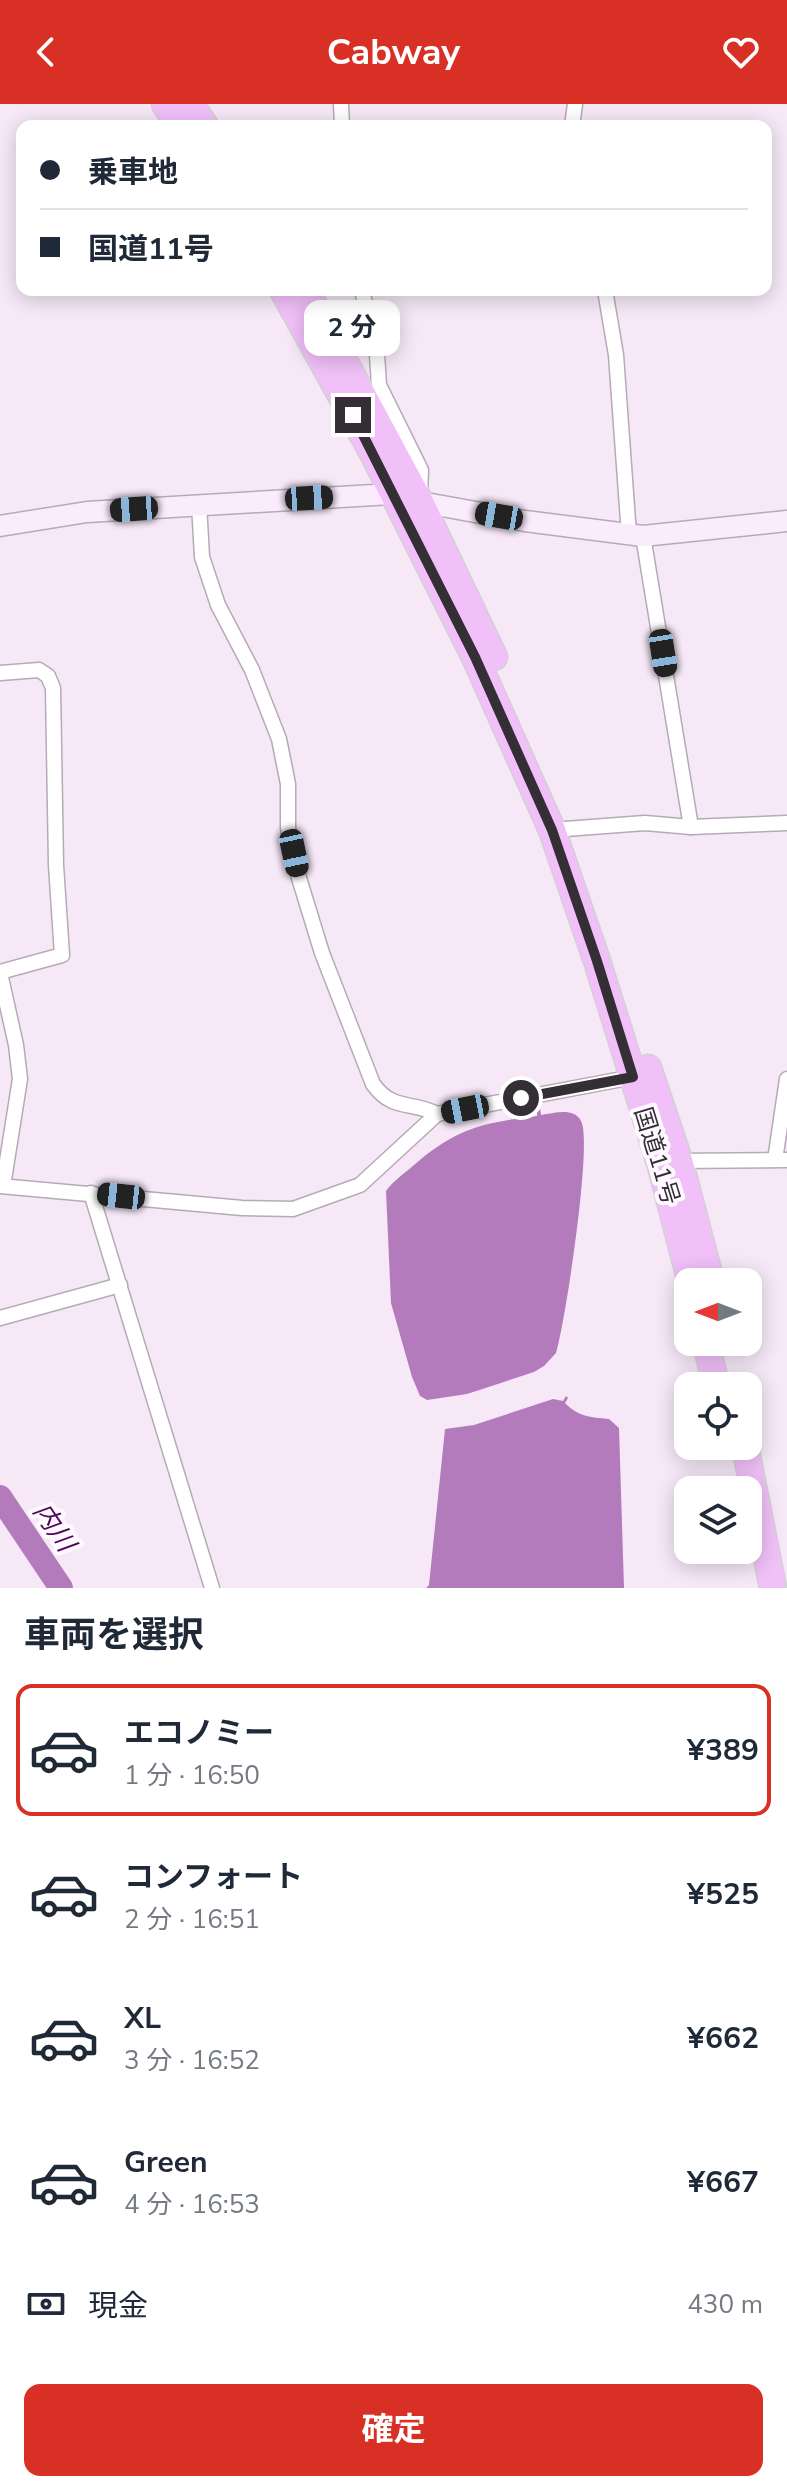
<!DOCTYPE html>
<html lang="ja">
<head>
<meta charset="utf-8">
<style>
	body { margin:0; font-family:"Nunito Sans","Noto Sans JP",sans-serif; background:#f2f2f3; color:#1f2937; height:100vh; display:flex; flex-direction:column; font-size:30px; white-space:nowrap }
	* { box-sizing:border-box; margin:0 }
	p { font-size:26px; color:#747a83 }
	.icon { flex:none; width:44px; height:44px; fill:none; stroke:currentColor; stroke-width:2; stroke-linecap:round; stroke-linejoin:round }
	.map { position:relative; height:1484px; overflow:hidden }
	.details { display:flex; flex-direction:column; background:#fff; flex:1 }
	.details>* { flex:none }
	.top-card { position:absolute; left:16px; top:16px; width:756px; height:176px; border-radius:16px; box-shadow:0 4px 20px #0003; display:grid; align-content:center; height:176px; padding:0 24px; background:#fff }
	.needle { width:52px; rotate:270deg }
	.tools { position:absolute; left:674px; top:1164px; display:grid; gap:16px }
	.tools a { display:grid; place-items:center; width:88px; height:88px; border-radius:16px; background:#fff; box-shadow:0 4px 20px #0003; font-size:40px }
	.end { position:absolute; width:36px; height:36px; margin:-18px; border:10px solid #342f35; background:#fff; box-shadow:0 0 0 4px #fff }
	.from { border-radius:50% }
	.bubble { position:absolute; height:56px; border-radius:16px; background:#fff; box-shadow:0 4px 20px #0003; font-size:26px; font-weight:700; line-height:56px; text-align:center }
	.car { position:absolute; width:24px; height:48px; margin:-24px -12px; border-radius:10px; box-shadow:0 0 6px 2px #0007; background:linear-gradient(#222 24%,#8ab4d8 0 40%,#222 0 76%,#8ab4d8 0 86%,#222 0) }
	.top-card b { display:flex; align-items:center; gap:28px; height:76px; font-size:30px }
	.top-card b+b { border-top:2px solid #e0e1e3 }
	.top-card i { width:20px; height:20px; background:#1f2937 }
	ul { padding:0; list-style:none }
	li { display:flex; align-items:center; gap:24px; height:132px; margin:0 16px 12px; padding:0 8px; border:4px solid transparent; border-radius:16px }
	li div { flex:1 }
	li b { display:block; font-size:30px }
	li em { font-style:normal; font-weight:700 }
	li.selected { border-color:#d93025 }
	li>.icon { width:72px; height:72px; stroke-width:1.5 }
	h2 { padding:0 24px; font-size:36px; line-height:96px }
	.pay { display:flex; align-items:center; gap:20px; height:88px; padding:0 24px; font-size:30px }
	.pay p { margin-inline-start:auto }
	.button { display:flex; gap:16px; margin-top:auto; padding:16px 24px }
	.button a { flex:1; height:92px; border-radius:16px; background:#d93025; color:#fff; font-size:32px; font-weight:700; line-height:92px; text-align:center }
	header { display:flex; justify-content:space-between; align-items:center; height:104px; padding:0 24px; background:#d93025; color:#fff; font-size:36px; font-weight:700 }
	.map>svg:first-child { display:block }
</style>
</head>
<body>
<header><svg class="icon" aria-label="back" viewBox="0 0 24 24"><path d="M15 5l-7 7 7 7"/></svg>Cabway<svg class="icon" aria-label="heart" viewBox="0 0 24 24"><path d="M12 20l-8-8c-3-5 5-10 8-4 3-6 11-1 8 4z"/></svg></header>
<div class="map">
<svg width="787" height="1484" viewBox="0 0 787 1484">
	<rect width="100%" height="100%" fill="#f6e8f7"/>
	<g fill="#b37bbc">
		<path d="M537,1004h3l1,7c13,-2 33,-8 40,6 12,20 -16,203 -25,232l-12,13 -10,6 -67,22 -40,6 -7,-4 -8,-19 -21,-74 -5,-112c7,-10 19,-18 28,-26 43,-37 68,-42 123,-49z"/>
		<path d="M566,1292l2,2 -3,5c14,14 25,14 44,16l10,9 5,160h-198l3,-3 16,-156 29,-4 79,-26 10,2z"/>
	</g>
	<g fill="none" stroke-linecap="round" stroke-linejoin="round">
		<polyline stroke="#b37bbc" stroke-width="24" points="0,1393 61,1484"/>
		<g stroke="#b6aab8" stroke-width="17">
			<g id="street">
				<polyline points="341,0 342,22"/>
				<polyline points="572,22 575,0"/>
				<polyline points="362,186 377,251 379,281 421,366 420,390"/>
				<polyline points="605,186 616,251 629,431"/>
				<path d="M199,400l3,53 16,48 34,65 27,69 9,45v44l11,50 23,75 51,131c19,27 38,17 64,30"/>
				<polyline points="643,432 691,723"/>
				<polyline points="0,569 39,566 48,572 53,584 56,761 62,851 0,868"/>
				<polyline points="552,726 645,719 691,723 787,719"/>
				<polyline points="0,869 16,941 20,975 3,1082"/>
				<polyline points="775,1056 787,975"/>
				<polyline points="676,1057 787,1056"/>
				<polyline points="0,1082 242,1104 293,1105 360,1081 437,1010 633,973"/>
				<polyline points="91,1089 212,1484"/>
				<polyline points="0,1214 120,1181"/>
			</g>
		</g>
		<g stroke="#b6aab8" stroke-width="23">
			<polyline id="secondary" points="0,422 87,408 391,390 420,398 525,417 643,432 787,417"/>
		</g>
		<g stroke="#d2d1d3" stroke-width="29">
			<g id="highway">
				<polyline points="165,0 179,22"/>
				<polyline points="190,0 205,22"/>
				<polyline points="283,186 374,351 475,553 552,726 597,857 661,1062 691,1178"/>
				<polyline points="306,186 420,398 494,553"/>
				<polyline points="648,964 679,1056 711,1178"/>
				<polyline points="706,1238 716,1282"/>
				<polyline points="745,1342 773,1484"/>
			</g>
		</g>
		<use href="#street" stroke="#fff" stroke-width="14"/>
		<use href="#secondary" stroke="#fbecfd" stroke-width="20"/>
		<use href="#highway" stroke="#f1c0f9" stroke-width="26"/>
	</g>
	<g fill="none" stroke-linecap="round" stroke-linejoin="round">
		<polyline stroke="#342f35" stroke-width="10" points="353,311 475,553 552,726 597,857 633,973 521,994"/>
	</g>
	<g text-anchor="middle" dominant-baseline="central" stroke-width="8" stroke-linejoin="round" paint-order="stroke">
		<g font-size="24" fill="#342f35" stroke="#fef9ff">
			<text transform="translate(657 1052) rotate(73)">国道11号</text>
		</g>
		<g font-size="26" font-style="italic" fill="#51085c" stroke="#fef9ff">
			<text transform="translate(54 1423) rotate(56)">内川</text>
		</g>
	</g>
</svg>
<div class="tools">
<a><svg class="needle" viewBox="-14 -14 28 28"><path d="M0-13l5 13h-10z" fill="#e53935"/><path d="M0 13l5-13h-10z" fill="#747a83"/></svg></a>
<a><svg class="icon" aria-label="locate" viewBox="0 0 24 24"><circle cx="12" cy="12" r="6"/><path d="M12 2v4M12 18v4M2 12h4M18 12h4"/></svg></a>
<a><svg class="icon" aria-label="layers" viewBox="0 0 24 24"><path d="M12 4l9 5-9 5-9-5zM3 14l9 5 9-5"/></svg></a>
</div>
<i class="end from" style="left:521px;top:994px"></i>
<i class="end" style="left:353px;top:311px"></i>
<div class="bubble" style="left:304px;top:196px;width:96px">2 分</div>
<i class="car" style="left:309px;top:394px;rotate:87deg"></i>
<i class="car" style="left:134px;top:405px;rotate:266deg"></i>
<i class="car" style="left:499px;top:412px;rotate:280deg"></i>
<i class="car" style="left:663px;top:549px;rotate:171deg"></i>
<i class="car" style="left:294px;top:749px;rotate:168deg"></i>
<i class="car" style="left:465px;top:1005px;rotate:259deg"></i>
<i class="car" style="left:121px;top:1092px;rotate:276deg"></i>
<div class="top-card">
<b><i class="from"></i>乗車地</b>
<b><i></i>国道11号</b>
</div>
</div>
<section class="details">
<h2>車両を選択</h2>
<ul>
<li class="selected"><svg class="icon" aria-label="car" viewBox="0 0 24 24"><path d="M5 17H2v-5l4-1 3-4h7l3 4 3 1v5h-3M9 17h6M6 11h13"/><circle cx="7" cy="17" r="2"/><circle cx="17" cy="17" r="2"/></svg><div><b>エコノミー</b><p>1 分 · 16:50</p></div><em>¥389</em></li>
<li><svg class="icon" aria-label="car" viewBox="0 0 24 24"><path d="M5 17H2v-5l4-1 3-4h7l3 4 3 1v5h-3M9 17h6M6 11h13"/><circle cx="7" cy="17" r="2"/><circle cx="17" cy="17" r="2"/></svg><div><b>コンフォート</b><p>2 分 · 16:51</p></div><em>¥525</em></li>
<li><svg class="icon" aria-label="car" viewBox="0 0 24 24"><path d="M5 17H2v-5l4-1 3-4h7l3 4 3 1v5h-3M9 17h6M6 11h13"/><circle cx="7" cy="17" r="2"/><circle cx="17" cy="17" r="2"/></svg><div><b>XL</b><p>3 分 · 16:52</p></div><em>¥662</em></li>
<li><svg class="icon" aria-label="car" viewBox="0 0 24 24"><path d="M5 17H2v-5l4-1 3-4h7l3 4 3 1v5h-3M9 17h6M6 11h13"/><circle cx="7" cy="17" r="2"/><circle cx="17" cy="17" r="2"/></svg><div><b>Green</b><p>4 分 · 16:53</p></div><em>¥667</em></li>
</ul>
<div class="pay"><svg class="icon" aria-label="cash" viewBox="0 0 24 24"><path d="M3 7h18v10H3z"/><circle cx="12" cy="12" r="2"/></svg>現金<p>430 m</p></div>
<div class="button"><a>確定</a></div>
</section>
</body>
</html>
